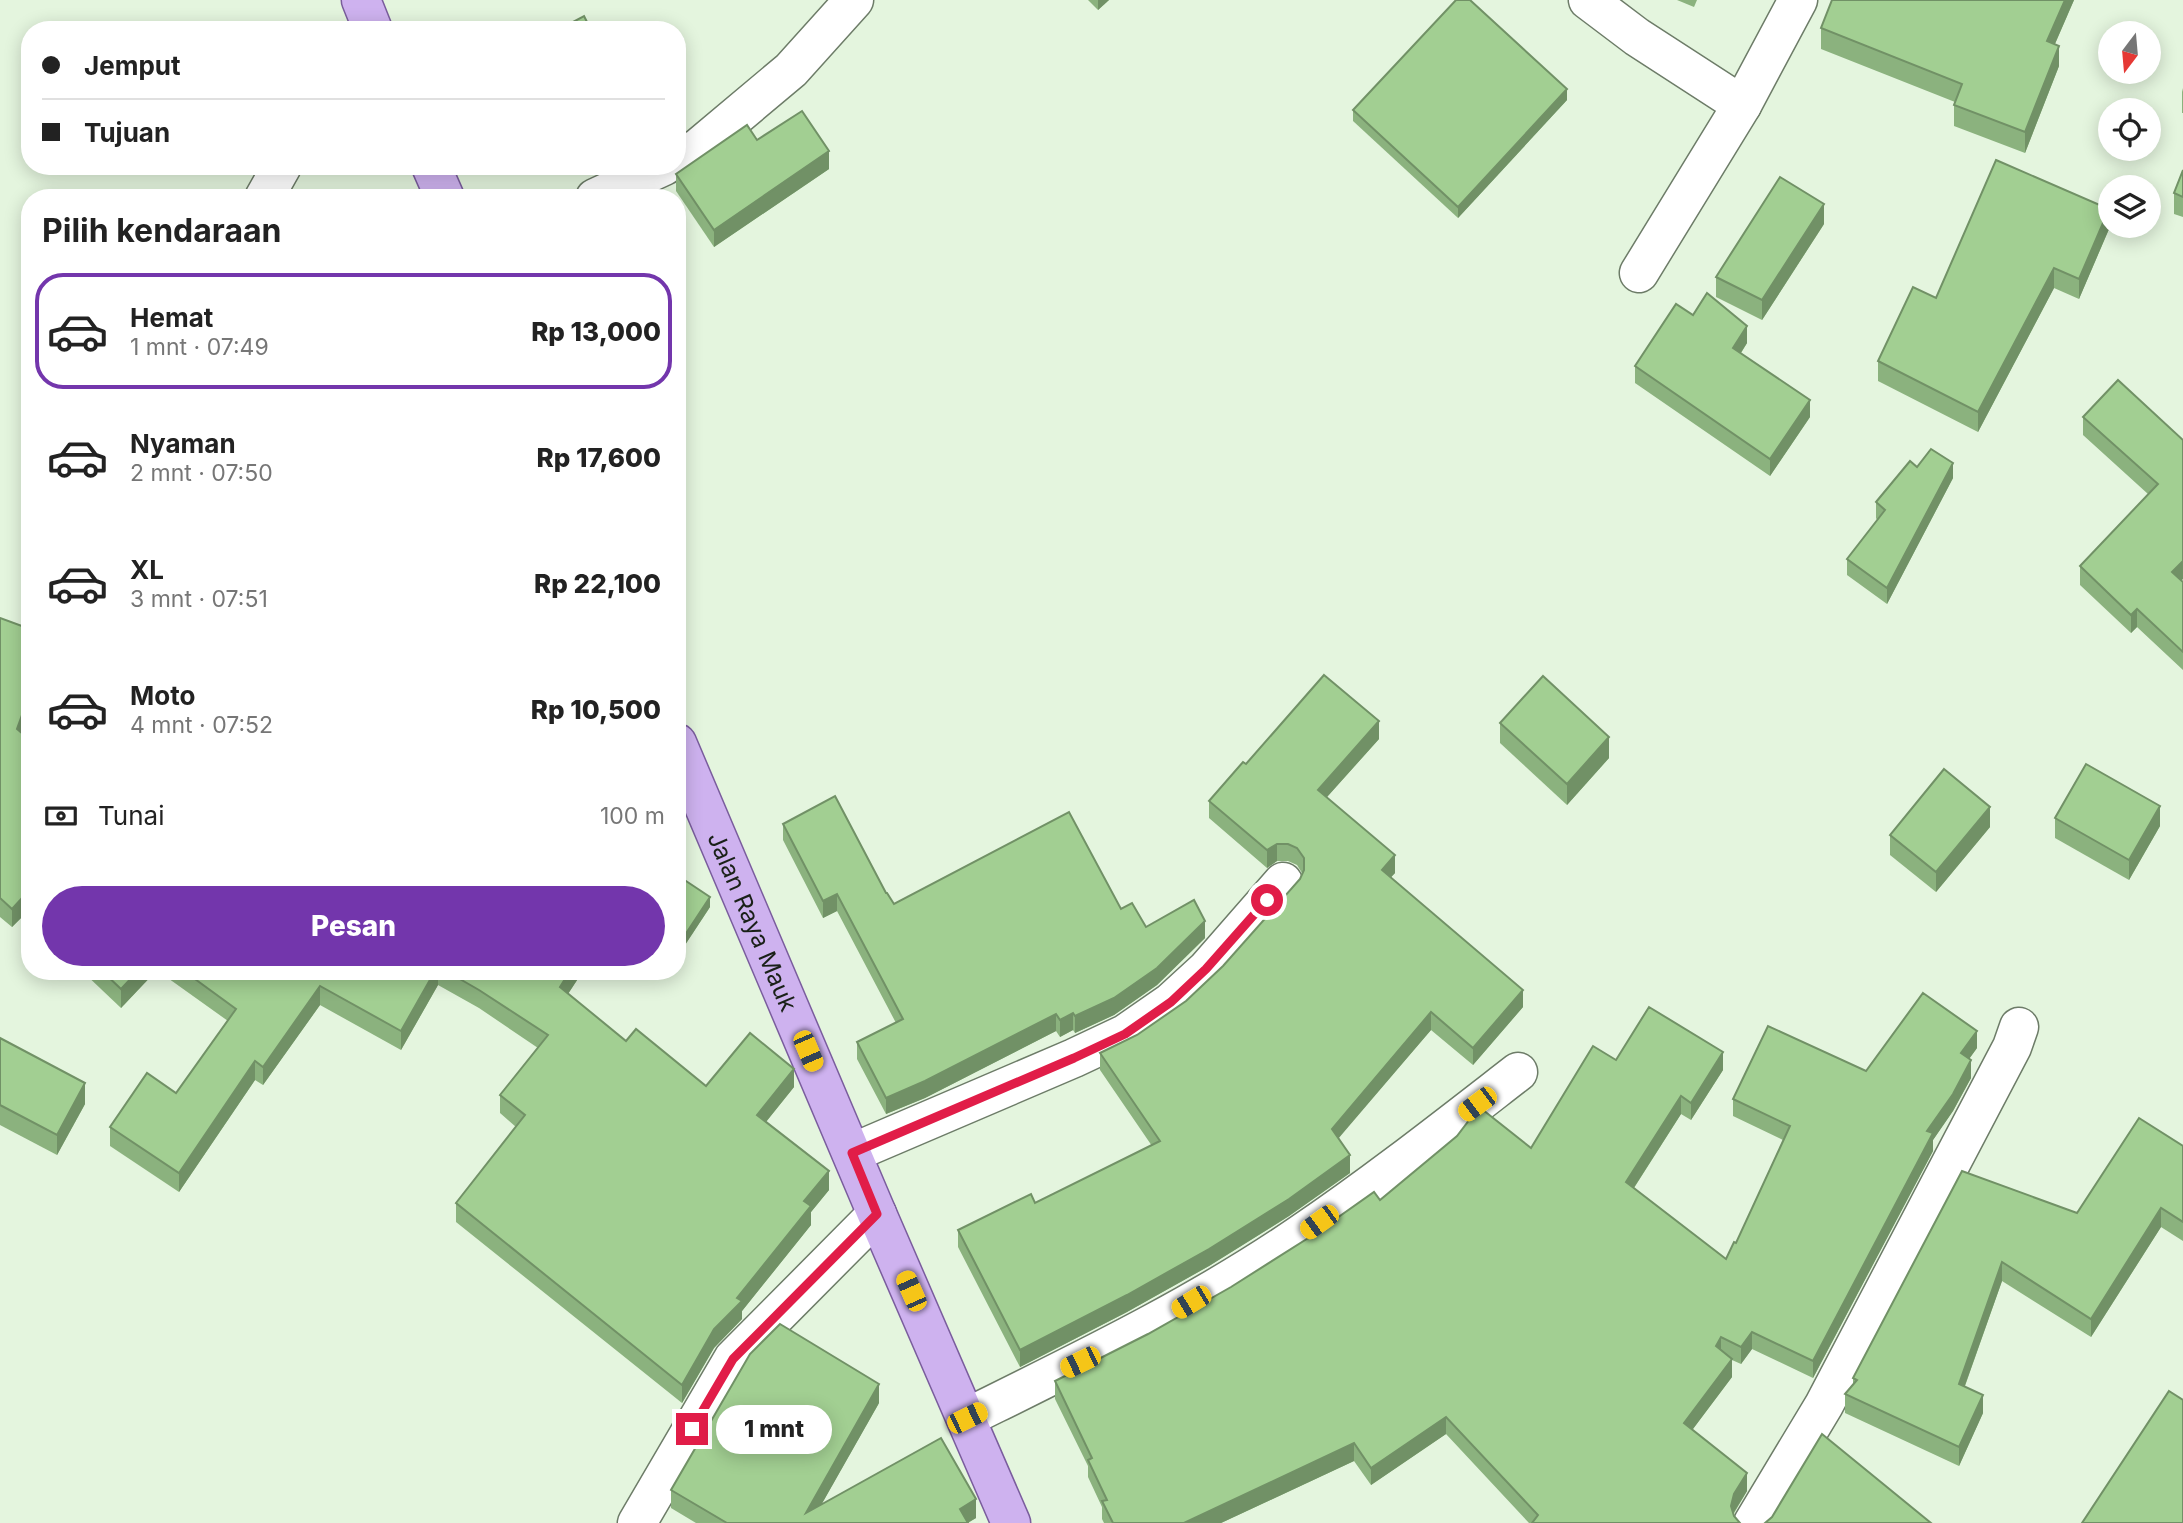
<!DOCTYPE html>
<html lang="id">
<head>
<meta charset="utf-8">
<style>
	body { margin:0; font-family:Inter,sans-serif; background:#f6f6f6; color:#222; height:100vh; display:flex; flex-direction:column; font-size:26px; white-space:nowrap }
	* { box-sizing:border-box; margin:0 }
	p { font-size:23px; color:#767676 }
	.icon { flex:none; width:38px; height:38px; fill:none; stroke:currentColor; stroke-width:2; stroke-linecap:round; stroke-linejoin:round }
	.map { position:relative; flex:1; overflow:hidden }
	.sheet { position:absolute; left:21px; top:189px; width:665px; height:791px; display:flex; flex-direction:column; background:#fff; border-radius:28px; box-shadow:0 4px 18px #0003 }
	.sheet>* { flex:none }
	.guide { position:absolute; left:21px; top:21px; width:665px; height:154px; border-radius:28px; box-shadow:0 4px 18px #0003; display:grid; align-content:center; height:154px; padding:0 21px; background:#fff }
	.needle { width:46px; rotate:196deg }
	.fabs { position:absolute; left:2098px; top:21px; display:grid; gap:14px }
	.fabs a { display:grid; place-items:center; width:63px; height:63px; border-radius:50%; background:#fff; box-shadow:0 4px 18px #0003; font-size:35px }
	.end { position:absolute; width:32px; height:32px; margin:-16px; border:9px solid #e11d48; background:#fff; box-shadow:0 0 0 4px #fff }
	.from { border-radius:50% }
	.bubble { position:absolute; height:49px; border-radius:24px; background:#fff; box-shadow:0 4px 18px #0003; font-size:23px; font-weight:800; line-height:49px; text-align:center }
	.car { position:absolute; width:21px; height:42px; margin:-21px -10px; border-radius:9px; box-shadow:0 0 5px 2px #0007; background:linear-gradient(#f5c518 24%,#345 0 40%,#f5c518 0 76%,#345 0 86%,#f5c518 0) }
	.guide b { display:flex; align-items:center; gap:24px; height:66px; font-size:26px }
	.guide b+b { border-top:2px solid #e0e0e0 }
	.guide i { width:18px; height:18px; background:#222 }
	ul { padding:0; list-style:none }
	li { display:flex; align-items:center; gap:21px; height:116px; margin:0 14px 10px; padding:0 7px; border:4px solid transparent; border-radius:28px }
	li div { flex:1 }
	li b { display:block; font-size:26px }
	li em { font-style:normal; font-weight:800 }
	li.selected { border-color:#7336ac }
	li>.icon { width:63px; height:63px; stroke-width:1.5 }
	h2 { padding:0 21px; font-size:32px; line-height:84px }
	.pay { display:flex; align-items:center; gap:18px; height:77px; padding:0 21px; font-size:26px }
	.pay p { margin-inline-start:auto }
	.primary-button { display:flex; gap:14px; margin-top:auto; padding:14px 21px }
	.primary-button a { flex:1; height:80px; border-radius:42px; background:#7336ac; color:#fff; font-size:28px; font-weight:800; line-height:80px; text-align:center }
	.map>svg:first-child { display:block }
</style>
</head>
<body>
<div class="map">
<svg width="2183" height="1523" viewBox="0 0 2183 1523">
	<rect width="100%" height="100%" fill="#e4f5de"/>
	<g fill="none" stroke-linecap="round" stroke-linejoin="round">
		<g stroke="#6d7c68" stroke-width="41">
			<g id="street">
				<polyline points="1588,0 1637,37 1742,105"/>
				<polyline points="677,159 698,148 791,70 854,0"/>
				<polyline points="264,198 282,166"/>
				<polyline points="595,198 664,166"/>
				<polyline points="1639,273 1742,105 1798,0"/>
				<polyline points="852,1153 1074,1058 1125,1034 1171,1002 1207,969 1283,882"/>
				<path d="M966,1418c115,-57 230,-112 335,-184 75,-51 146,-107 217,-162"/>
				<polyline points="637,1523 733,1359 877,1214"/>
				<polyline points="1753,1523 1824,1405 2012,1047 2019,1027"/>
			</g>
		</g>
		<g stroke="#7a5d9d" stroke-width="41">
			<g id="primary">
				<polyline points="361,0 373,30"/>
				<polyline points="431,166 445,198"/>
				<path id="s1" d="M677,743l200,471 134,309"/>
			</g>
		</g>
		<use href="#street" stroke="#fff" stroke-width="38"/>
		<use href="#primary" stroke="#ceb2ef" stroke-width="38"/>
	</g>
	<g fill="#8bb27e">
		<polygon points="1088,0 1109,0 1098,10"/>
		<polygon points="1677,0 1697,0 1694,7"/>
		<polygon points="1832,0 2074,0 2055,44 2059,66 2025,153 1954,126 1954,105 1955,102 1821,49 1821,28"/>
		<polygon points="2183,88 2183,113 2182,113 2182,92"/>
		<polygon points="1567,100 1458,218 1353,121 1353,110"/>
		<polygon points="757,140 829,169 714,247 676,191 676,174"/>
		<polygon points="2183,170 2183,217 2174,214 2174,193"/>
		<polygon points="1824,224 1762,320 1716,297 1716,277"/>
		<polygon points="2109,229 2079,299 2054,288 1978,432 1878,381 1878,361 1936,298"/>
		<polygon points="1693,315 1747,343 1741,353 1810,417 1770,476 1635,383 1635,366"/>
		<polygon points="2083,417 2183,440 2181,581 2183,582 2183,670 2137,627 2131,633 2080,585 2080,566 2148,494 2083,435"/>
		<polygon points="30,429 30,461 24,458 24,437"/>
		<polygon points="1917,467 1953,478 1887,604 1847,575 1847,559 1877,520 1876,518 1876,502"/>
		<polygon points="0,618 22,733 30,740 30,922 23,916 12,927 0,917"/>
		<polygon points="1500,723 1609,758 1567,805 1500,743"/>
		<polygon points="1379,739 1327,797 1395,873 1391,877 1523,1007 1473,1065 1431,1030 1338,1138 1350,1173 1289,1216 1209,1266 1127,1312 1020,1367 958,1247 958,1230 1035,1203 1152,1146 1100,1070 1100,1053 1137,1035 1186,1001 1223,966 1300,879 1302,873 1297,865 1288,861 1277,861 1267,868 1209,818 1209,801 1246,764"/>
		<polygon points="2055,818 2160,826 2129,880 2055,838"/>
		<polygon points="783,824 886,893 894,904 1121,909 1146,927 1205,938 1157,985 1114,1015 1075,1033 1073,1030 1060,1037 1056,1031 925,1098 886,1114 857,1059 857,1042 896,1023 837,911 823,918 783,840"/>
		<polygon points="1990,827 1936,892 1890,855 1890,835"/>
		<polygon points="677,875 710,907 683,948 677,945"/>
		<polygon points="82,971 156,971 121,1008"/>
		<polygon points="158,971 583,971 568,994 626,1041 706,1086 794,1087 766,1122 829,1190 811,1212 811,1225 742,1311 742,1319 714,1348 682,1403 456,1222 456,1203 516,1127 500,1113 500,1095 538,1048 479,1008 438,985 401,1050 320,1005 263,1085 255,1080 179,1192 110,1146 110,1127 176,1093 228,1021"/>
		<polygon points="0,1038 85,1104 57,1155 0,1125"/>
		<polygon points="1977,1048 1969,1059 1971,1078 1953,1111 1933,1140 1933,1151 1813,1378 1752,1349 1741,1364 1732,1360 1732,1377 1692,1430 1747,1491 1733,1515 1740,1523 1529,1523 1446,1434 1371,1485 1354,1461 1221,1523 1104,1523 1102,1519 1102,1507 1088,1477 1088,1466 1055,1399 1055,1381 1148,1334 1231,1287 1380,1200 1531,1148 1616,1060 1723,1070 1691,1120 1681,1114 1634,1188 1726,1259 1736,1243 1783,1140 1733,1116 1733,1099"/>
		<polygon points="2183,1146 2183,1241 2161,1227 2091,1337 2002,1281 1965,1386 1983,1413 1959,1466 1845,1413 1845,1394 1853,1384 1853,1378 1962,1171 2077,1213"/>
		<polygon points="879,1403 821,1505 976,1518 968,1523 696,1523 671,1508 671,1490"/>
	</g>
	<g fill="#719166">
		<polygon points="1098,0 1109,0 1098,10"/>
		<polygon points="2065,0 2074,0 2047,62 2047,41"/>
		<polygon points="2059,46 2059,66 2025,153 2025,132"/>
		<polygon points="1567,89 1567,100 1458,218 1458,207"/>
		<polygon points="829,151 829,169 714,247 714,230"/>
		<polygon points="1824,204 1824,224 1762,320 1762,300"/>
		<polygon points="2109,209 2109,229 2079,299 2079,279"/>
		<polygon points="2054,268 2054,288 1978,432 1978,412"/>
		<polygon points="1747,326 1747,343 1733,365 1733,348"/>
		<polygon points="684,349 684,369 677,371 677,351"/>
		<polygon points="1810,400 1810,417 1770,476 1770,459"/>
		<polygon points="1953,463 1953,478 1887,604 1887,588"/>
		<polygon points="2183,547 2183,579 2172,590 2172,572"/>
		<polygon points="2137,609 2137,627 2131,633 2131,615"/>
		<polygon points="30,693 30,711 17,747 17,729"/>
		<polygon points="1379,721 1379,739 1318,807 1318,790"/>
		<polygon points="1609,737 1609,758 1567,805 1567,784"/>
		<polygon points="2160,806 2160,826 2129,880 2129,860"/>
		<polygon points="1990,807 1990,827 1936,892 1936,872"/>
		<polygon points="1277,844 1277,861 1267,868 1267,850"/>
		<polygon points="1395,855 1395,873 1382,887 1382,870"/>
		<polygon points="837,894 837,911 823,918 823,901"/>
		<polygon points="23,897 23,916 12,927 12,909"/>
		<polygon points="710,897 710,907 683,948 683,938"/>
		<polygon points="1205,921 1205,938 1157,985 1114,1015 1075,1033 1075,1016"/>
		<polygon points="138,971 156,971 121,1008 121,989"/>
		<polygon points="435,971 438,971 438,985 401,1050 401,1031"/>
		<polygon points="570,971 583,971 560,1006 560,987"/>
		<polygon points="320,986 320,1005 263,1085 263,1067"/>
		<polygon points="1523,990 1523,1007 1473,1065 1473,1048"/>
		<polygon points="1431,1012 1431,1030 1332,1146 1332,1129"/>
		<polygon points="1073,1013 1073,1030 1060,1037 1060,1020"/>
		<polygon points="1056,1014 1056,1031 925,1098 886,1114 886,1098"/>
		<polygon points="1977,1031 1977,1048 1961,1070 1961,1053"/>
		<polygon points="1723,1052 1723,1070 1691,1120 1691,1103"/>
		<polygon points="1971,1060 1971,1078 1953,1111 1933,1140 1933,1151 1813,1378 1813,1361 1927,1131"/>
		<polygon points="255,1061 255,1080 179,1192 179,1173"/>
		<polygon points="794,1069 794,1087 757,1133 757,1115"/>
		<polygon points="85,1083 85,1104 57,1155 57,1135"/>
		<polygon points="1681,1096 1681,1114 1626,1200 1626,1182"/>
		<polygon points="1350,1155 1350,1173 1289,1216 1209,1266 1127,1312 1020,1367 1020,1350"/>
		<polygon points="829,1171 829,1190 811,1212 811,1225 742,1311 742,1319 714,1348 682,1403 682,1385 714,1329 804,1201"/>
		<polygon points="2161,1208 2161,1227 2091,1337 2091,1319"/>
		<polygon points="2002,1262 2002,1281 1959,1402 1959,1384"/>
		<polygon points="1752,1332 1752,1349 1741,1364 1741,1347"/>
		<polygon points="1721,1337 1721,1355 1716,1346"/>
		<polygon points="1732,1359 1732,1377 1684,1441 1684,1423"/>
		<polygon points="879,1384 879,1403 811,1523 806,1513"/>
		<polygon points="1983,1395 1983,1413 1959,1466 1959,1447"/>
		<polygon points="1446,1417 1446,1434 1371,1485 1371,1468"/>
		<polygon points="1354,1443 1354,1461 1221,1523 1184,1523"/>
		<polygon points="1747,1473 1747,1491 1734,1512 1731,1523 1731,1506 1734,1494"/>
		<polygon points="976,1499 976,1518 967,1523 960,1509"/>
	</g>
	<g fill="#a2cf92" stroke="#719166" stroke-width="2">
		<polygon points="1456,0 1470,0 1567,89 1458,207 1353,110"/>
		<polygon points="1832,0 2065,0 2047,41 2059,46 2025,132 1954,105 1962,84 1821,28"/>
		<polygon points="584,16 591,30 558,30"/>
		<polygon points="802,111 829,151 714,230 676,174 747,125 757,140"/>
		<polygon points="1996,160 2109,209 2079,279 2054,268 1978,412 1878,361 1913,287 1936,298"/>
		<polygon points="2183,170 2183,197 2174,193"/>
		<polygon points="1780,177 1824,204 1762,300 1716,277"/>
		<polygon points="1707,293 1747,326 1733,348 1810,400 1770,459 1635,366 1676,304 1693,315"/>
		<polygon points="677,327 684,349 677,351"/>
		<polygon points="2118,380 2183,440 2183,561 2172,572 2183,582 2183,652 2137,609 2131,615 2080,566 2158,484 2083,417"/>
		<polygon points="30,429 30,441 24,437"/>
		<polygon points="1931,449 1953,463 1887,588 1847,559 1885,510 1876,502 1910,461 1917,467"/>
		<polygon points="0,618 30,629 30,693 17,729 30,740 30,904 23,897 12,909 0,898"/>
		<polygon points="1324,675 1379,721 1318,790 1395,855 1382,870 1523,990 1473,1048 1431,1012 1332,1129 1350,1155 1289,1199 1209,1249 1127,1295 1020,1350 958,1230 1031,1194 1035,1203 1160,1141 1100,1053 1137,1035 1186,1001 1223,966 1300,879 1304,870 1304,858 1297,848 1288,844 1277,844 1267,850 1209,801 1243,762 1246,764"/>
		<polygon points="1543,676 1609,737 1567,784 1500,723"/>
		<polygon points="2086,764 2160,806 2129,860 2055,818"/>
		<polygon points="1944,769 1990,807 1936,872 1890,835"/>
		<polygon points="835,796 886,893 887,893 894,904 1069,812 1121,909 1132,903 1146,927 1194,900 1205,921 1157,968 1114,998 1075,1016 1073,1013 1060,1020 1056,1014 925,1081 886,1098 857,1042 903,1019 837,894 823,901 783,824"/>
		<polygon points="677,875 710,897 683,938 677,934"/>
		<polygon points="102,971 138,971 121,989"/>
		<polygon points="184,971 435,971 401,1031 320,986 263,1067 255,1061 179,1173 110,1127 147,1073 176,1093 236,1009"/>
		<polygon points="446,971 570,971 560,987 626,1041 636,1029 706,1086 750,1033 794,1069 757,1115 829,1171 804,1201 811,1206 737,1298 742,1301 714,1329 682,1385 456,1203 525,1115 500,1095 548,1035 479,990"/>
		<polygon points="1923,993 1977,1031 1961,1053 1971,1060 1953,1094 1927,1131 1933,1133 1813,1361 1752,1332 1741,1347 1721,1337 1716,1346 1732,1359 1684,1423 1747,1473 1734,1494 1731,1506 1734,1516 1740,1523 1532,1523 1538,1515 1446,1417 1371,1468 1354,1443 1184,1523 1113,1523 1102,1501 1107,1500 1088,1460 1092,1458 1055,1381 1148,1334 1231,1287 1313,1235 1374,1192 1380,1200 1457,1136 1470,1119 1483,1110 1531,1148 1593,1046 1616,1060 1649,1007 1723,1052 1691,1103 1681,1096 1626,1182 1726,1259 1734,1242 1736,1243 1790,1126 1733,1099 1768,1026 1866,1071"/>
		<polygon points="0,1038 85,1083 57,1135 0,1105"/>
		<polygon points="2139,1118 2183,1146 2183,1222 2161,1208 2091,1319 2002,1262 1959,1384 1983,1395 1959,1447 1845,1394 1857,1380 1853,1378 1962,1171 2077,1213"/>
		<polygon points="780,1324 879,1384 806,1513 941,1438 976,1499 960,1509 968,1523 727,1523 671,1490 750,1354"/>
		<polygon points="2169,1391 2183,1400 2183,1523 2082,1523"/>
		<polygon points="1822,1434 1931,1523 1765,1523 1772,1517"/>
	</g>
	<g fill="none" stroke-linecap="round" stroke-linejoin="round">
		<polyline stroke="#e11d48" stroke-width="9" points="692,1429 733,1359 877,1214 852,1153 1074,1058 1125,1034 1171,1002 1206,969 1267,900"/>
	</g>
	<g text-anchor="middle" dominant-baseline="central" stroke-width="5" stroke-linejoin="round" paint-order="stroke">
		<g font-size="24" fill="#1a2018" stroke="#fff">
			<text stroke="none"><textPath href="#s1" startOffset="194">Jalan Raya Mauk</textPath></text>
		</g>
	</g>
</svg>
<div class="fabs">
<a><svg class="needle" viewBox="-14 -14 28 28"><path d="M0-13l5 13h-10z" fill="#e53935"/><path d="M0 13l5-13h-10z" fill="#767676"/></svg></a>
<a><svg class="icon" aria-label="locate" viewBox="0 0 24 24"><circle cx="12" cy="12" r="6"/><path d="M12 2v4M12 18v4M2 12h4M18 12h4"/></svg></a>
<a><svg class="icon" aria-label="layers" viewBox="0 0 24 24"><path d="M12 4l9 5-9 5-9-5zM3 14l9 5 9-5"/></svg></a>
</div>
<i class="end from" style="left:1267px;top:900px"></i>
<i class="end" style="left:692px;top:1429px"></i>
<div class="bubble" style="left:716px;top:1405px;width:116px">1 mnt</div>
<i class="car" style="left:808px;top:1051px;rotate:157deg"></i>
<i class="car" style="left:1477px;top:1104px;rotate:233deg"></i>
<i class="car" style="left:1319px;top:1222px;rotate:234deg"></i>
<i class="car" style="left:911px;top:1291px;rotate:336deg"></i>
<i class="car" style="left:1191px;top:1302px;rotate:239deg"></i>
<i class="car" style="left:1080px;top:1362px;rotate:244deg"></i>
<i class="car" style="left:967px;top:1418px;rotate:64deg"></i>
<div class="guide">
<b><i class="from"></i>Jemput</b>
<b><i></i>Tujuan</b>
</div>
<section class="sheet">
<h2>Pilih kendaraan</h2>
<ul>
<li class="selected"><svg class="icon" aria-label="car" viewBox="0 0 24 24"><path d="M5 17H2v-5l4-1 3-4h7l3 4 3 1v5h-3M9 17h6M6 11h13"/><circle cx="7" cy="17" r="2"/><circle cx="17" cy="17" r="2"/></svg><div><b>Hemat</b><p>1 mnt · 07:49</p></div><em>Rp 13,000</em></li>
<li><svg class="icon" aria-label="car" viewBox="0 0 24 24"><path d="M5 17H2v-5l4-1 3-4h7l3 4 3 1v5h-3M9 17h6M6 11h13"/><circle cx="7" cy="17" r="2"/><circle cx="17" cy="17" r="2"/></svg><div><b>Nyaman</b><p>2 mnt · 07:50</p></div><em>Rp 17,600</em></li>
<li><svg class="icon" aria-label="car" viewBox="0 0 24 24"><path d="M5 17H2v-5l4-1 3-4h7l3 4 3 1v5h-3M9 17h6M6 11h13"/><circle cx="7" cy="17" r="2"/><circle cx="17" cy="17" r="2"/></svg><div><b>XL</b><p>3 mnt · 07:51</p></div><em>Rp 22,100</em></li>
<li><svg class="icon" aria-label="car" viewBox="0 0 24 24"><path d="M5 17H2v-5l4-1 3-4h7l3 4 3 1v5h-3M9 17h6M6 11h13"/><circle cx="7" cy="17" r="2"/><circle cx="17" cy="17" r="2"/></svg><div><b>Moto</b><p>4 mnt · 07:52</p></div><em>Rp 10,500</em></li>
</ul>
<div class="pay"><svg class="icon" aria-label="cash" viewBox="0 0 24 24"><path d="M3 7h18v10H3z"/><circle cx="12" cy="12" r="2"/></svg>Tunai<p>100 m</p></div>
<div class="primary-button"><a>Pesan</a></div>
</section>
</div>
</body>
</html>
